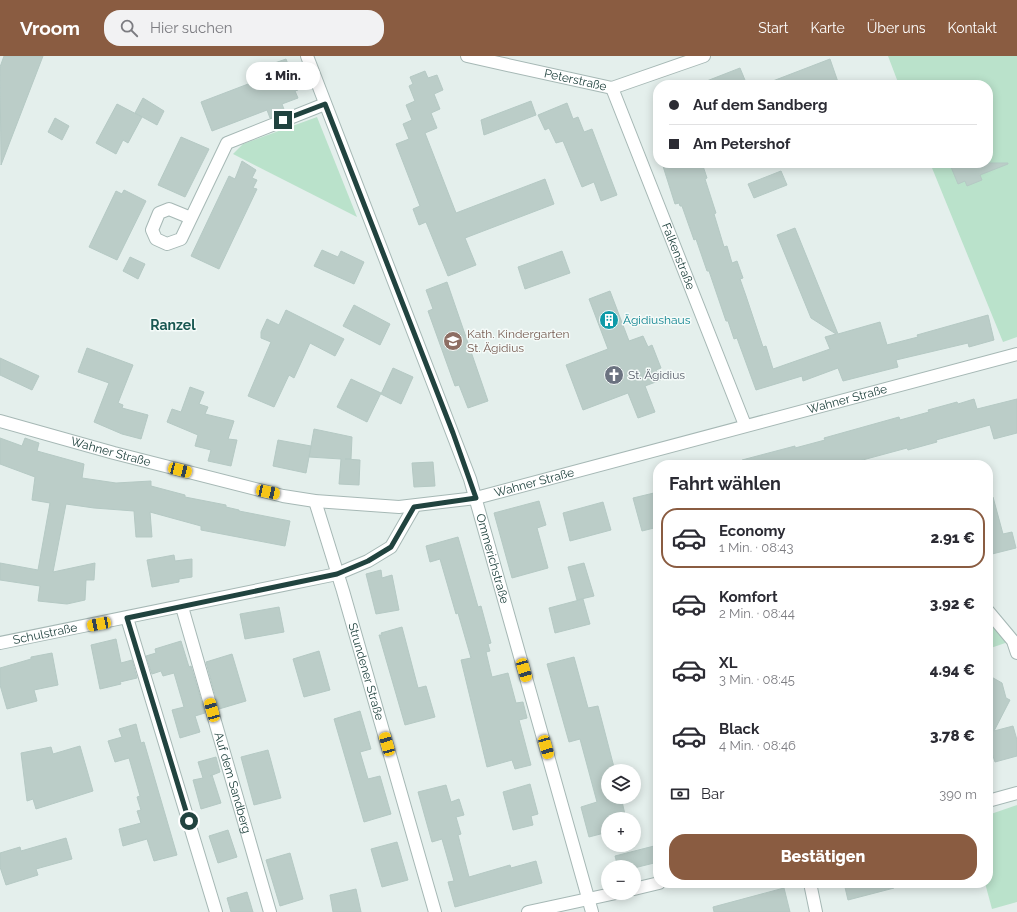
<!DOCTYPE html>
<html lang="de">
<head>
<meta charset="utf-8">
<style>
	body { margin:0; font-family:Raleway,sans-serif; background:#f2f2f3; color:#2b2b33; height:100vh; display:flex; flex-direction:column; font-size:15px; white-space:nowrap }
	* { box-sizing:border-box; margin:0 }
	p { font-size:13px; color:#7c7c81 }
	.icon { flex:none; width:22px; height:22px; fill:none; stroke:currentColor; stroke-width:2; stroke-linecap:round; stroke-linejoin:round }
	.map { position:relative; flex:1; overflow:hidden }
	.panel { position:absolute; left:653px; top:404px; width:340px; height:428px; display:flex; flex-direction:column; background:#fff; border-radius:16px; box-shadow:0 2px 10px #0003 }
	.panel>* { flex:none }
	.top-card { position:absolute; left:653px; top:24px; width:340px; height:88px; border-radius:16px; box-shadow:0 2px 10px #0003; display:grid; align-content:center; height:88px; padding:0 16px; background:#fff }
	.tools { position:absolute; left:601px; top:708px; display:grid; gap:8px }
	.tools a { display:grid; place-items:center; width:40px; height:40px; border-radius:50%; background:#fff; box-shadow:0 2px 10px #0003; font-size:20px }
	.end { position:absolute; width:18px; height:18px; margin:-9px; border:5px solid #21433f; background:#fff; box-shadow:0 0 0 2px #fff }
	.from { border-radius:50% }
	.bubble { position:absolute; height:28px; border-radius:14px; background:#fff; box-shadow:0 2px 10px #0003; font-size:13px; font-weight:800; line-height:28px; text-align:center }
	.car { position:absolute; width:12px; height:24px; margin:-12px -6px; border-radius:5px; box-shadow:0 0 3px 1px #0007; background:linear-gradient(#f5c518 24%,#345 0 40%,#f5c518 0 76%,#345 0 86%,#f5c518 0) }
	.top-card b { display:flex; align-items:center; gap:14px; height:38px; font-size:15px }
	.top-card b+b { border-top:1px solid #e1e1e2 }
	.top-card i { width:10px; height:10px; background:#2b2b33 }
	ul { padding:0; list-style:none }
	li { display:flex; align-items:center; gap:12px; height:60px; margin:0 8px 6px; padding:0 8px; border:2px solid transparent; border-radius:16px }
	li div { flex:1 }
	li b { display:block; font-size:15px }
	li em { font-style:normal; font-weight:800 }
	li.active { border-color:#8a5c41 }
	li>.icon { width:36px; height:36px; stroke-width:1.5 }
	h2 { padding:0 16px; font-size:18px; line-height:48px }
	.pay { display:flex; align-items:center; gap:10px; height:44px; padding:0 16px; font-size:15px }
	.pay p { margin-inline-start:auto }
	.primary-button { display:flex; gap:8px; margin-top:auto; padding:8px 16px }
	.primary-button a { flex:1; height:46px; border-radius:16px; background:#8a5c41; color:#fff; font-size:16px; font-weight:800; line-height:46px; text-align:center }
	header { display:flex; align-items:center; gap:24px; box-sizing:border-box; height:56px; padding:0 20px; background:#8a5c41; color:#fff }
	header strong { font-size:19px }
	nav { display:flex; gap:22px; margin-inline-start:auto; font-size:14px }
	.search { width:280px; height:36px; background:#f2f2f3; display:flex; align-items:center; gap:10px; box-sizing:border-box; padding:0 14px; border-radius:16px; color:#7c7c81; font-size:15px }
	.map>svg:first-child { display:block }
</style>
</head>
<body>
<header>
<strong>Vroom</strong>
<div class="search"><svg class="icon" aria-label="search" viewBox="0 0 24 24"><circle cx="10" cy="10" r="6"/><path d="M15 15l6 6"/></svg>Hier suchen</div>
<nav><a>Start</a><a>Karte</a><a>Über uns</a><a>Kontakt</a></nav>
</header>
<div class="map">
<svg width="1017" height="856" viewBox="0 0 1017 856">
	<rect width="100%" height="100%" fill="#e4efec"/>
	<g fill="#bae2cb">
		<polygon points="888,0 1017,0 1017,281 1003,286 930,107 988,107 988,29 899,29"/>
		<polygon points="317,61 357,161 233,98 243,88"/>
		<polygon points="988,561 1008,586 988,593"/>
		<polygon points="1017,749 1017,846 992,853 985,827 988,827 988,759"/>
	</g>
	<g fill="#bbcdc8" stroke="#b5c9c4">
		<polygon points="4,0 43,0 1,109 0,11"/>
		<polygon points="286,3 298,34 295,35 298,42 282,48 285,56 270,62 267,54 212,75 201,46 256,25 252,15"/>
		<polygon points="830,3 839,29 765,29 765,28"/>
		<polygon points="740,12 747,29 699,29 699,28"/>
		<polygon points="425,15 428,22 437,19 443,34 434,38 440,53 431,57 437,72 425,77 456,157 545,123 554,148 465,182 476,209 448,220 426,166 419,169 413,153 420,150 396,88 409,83 403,68 412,64 406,49 415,45 409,30 413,28 410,21"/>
		<polygon points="143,42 164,55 157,69 135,57"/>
		<polygon points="531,45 536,59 484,79 481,64"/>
		<polygon points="567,47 573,63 578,61 584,76 592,73 617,139 601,145 594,126 582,131 563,85 556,87 549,72 545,74 538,59"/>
		<polygon points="117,48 142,61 128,87 123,84 116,98 96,87"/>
		<polygon points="55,62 69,70 62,84 48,76"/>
		<polygon points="181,81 209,93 185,141 158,129"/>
		<polygon points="242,105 256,114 252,122 257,124 253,132 257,133 219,213 191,200 229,120 235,123"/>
		<polygon points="662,107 702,107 707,122 705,123 716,157 714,158 724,191 727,190 732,207 737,205 743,222 740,223 746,240 763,291 766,290 773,313 830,293 825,281 836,278 811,262 777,179 795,172 838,278 880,266 887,289 918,281 917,279 988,259 994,284 969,291 968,287 896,304 898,311 843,325 838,312 803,325 802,320 756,334 737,282 734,283 728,265 726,265 709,215 707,215 696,183 694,184 682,150 680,150 679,147 675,148"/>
		<polygon points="962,107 1008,107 1008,108 980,119 982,124 967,130 965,125 958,128 951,111"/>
		<polygon points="781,115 787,129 754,142 748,128"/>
		<polygon points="124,134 146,145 117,204 89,191 116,135 122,138"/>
		<polygon points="322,194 338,201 341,195 364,206 354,228 314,210"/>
		<polygon points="562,195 570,217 525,233 518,211"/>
		<polygon points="130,201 145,208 138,223 123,215"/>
		<polygon points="447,226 488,345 468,352 459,329 455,330 428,255 433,253 426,234"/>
		<polygon points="610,235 629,285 643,280 648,291 652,289 661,312 656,314 661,324 645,330 655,356 638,362 628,337 583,354 566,309 608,293 589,243"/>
		<polygon points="354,249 390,268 380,289 343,270"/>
		<polygon points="286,254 344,283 335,300 310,287 294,322 289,319 274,351 248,340 271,286 261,282 261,276 267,263 279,269"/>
		<polygon points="87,292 133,309 118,347 123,349 122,352 148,359 141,383 122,378 94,366 109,327 78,316"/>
		<polygon points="0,302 39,320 32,334 0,319"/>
		<polygon points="393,312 413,321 401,348 381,338"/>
		<polygon points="351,323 381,337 367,366 337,351"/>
		<polygon points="190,331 204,336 199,348 208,351 205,358 234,365 228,383 237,384 231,410 208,405 211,394 195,390 198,379 167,366 172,353 181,356"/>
		<polygon points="974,343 977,353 1017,343 1017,377 994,383 990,369 936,384 937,386 908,394 907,392 844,409 742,409 742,404 795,390 795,392 825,384 824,382 899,361 900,364 929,356 928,354 957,346 958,348"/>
		<polygon points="314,373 352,381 351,403 345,403 360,404 359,429 339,428 341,403 309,401"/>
		<polygon points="0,382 22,390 25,382 39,387 37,395 84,408 82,422 116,427 151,425 151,430 185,439 185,441 226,449 226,451 239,454 239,455 290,465 285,490 201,474 201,470 150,456 152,481 136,481 134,455 94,452 66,448 53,516 95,507 94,524 86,524 85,544 67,548 38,545 40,530 0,524 0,507 38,514 50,447 32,444 35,421 0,408"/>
		<polygon points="278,384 311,390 306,417 273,410"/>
		<polygon points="433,406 435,430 414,431 412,407"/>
		<polygon points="658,436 658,471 642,475 633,442"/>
		<polygon points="993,441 1003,478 1012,476 1016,492 988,499 988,442"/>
		<polygon points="539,445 546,469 537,472 548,512 512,522 494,457"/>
		<polygon points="603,446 611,474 570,485 563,457"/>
		<polygon points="458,481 478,551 481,550 491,587 488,588 490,595 486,596 492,621 508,617 516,647 523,646 527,662 519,664 531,709 515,713 512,704 487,711 461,604 471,602 458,557 456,558 440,503 430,506 426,490"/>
		<polygon points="174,499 175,505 192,503 192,521 179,523 179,526 152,531 147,504"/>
		<polygon points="584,507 594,540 577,544 568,511"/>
		<polygon points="381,514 382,522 392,519 399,554 376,558 366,518"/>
		<polygon points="583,543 590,568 555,577 549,552"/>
		<polygon points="279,551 284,576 245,583 240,558"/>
		<polygon points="402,571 418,632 426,630 435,661 405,669 379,579 382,579 381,577"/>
		<polygon points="116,583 121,607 132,604 137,622 120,626 121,628 100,633 91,589"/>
		<polygon points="181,585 189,611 191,610 205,657 195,660 200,676 180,682 172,654 184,651 174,617 163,620 161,615 152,618 146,600 156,597 155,593"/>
		<polygon points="319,595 330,634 304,641 293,603"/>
		<polygon points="52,597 58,629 34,634 37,645 7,653 0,629 0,612 31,603 31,601"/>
		<polygon points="232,598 246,645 219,653 206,606"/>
		<polygon points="574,601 588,652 598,650 615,715 608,715 608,741 621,741 626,763 608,763 608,776 589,781 581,751 597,746 580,683 569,686 547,608"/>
		<polygon points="988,619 1002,627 1006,642 1010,644 994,675 1013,670 1017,684 1017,700 995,706 988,685"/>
		<polygon points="360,655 371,693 360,696 368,723 380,720 391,758 364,766 334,663"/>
		<polygon points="136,668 141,687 144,686 177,799 154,805 147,783 123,790 119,773 141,767 137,755 141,754 137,741 140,740 129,702 115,706 108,685 122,681 119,673"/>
		<polygon points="80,690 93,735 36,753 33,743 27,745 21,697 51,691 53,698"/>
		<polygon points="268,694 281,742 254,749 241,701"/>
		<polygon points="216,701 220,716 210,720 212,719 221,747 201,753 193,724 203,722 198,706"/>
		<polygon points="530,728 538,758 531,760 533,769 513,774 503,736"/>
		<polygon points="446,729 451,746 459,743 464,759 456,761 461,778 458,779 469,821 510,809 511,812 536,805 542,827 455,851 448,826 454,825 442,783 432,786 418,736"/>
		<polygon points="228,774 237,801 218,807 209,780"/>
		<polygon points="66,782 72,803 36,813 38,819 6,829 0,811 0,797 20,791 21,795"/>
		<polygon points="397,786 408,824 382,831 371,793"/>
		<polygon points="658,789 658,806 634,812 618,811 615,800"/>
		<polygon points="290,797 303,843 280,850 266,804"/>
		<polygon points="844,827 893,827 894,832 848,844"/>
		<polygon points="784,832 790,856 714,856 713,851"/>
		<polygon points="356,833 361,856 333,856 330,839"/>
		<polygon points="247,836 253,856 231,856 227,842"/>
	</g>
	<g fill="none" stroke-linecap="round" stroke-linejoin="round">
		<g stroke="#a6b8b5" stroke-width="14">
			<g id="minor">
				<path id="s1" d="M307,0l163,423 122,433"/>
				<path id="s2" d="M467,0l145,32 92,-32"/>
				<path id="s3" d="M612,32l133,337"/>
				<polyline points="191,162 169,153 159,157 152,174 156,183 167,188 181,183 227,87 325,48"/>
				<path id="s4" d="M315,445l28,90 92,321"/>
				<path id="s5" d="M182,551l88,305"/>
				<polyline points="988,555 1013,585 1017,597"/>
				<polyline points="127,562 216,856"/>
				<path id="s6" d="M0,587l337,-69 31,-13 23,-14 23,-40"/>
				<polyline points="988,745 1017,737"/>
				<polyline points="810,827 816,856"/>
				<polyline points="634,833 659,827"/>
				<polyline points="528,856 616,837"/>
			</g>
		</g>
		<g stroke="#a6b8b5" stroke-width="14">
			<g id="tertiary">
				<path id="s7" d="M0,365l114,32 169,43 32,5 84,6 77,-9 541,-144"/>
			</g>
		</g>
		<use href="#minor" stroke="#fff" stroke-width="12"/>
		<use href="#tertiary" stroke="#fff" stroke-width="12"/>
	</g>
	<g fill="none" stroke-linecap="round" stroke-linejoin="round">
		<polyline stroke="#21433f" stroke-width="5" points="189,765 127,562 337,518 368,505 391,491 414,451 476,442 453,377 325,48 283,64"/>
	</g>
	<defs>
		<g id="building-disc" transform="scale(1)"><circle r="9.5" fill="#0f9aa8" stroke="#f5fbf9"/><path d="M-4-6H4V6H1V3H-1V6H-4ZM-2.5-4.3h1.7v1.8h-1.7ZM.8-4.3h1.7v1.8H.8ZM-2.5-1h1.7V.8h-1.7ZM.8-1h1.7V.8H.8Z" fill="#fff"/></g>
		<g id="school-disc" transform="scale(1)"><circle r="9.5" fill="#8d6e63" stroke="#f5fbf9"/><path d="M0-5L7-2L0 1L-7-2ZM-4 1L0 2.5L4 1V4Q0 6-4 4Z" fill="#fff"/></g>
		<g id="church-disc" transform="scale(1)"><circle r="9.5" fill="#6b7280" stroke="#f5fbf9"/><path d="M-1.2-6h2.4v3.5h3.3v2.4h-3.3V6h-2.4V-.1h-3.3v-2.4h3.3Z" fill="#fff"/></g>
	</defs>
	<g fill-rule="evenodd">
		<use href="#building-disc" x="609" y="264"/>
		<use href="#school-disc" x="453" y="285"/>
		<use href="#church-disc" x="614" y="319"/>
	</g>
	<g text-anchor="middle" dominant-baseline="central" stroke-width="3" stroke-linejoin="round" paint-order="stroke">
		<g font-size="12" fill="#21433f" stroke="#f5fbf9">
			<text stroke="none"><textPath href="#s2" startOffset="111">Peterstraße</textPath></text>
			<text stroke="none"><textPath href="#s3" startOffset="181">Falkenstraße</textPath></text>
			<text stroke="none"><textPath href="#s7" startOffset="871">Wahner Straße</textPath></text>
			<text stroke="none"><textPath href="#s7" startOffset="115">Wahner Straße</textPath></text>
			<text stroke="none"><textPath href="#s7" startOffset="547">Wahner Straße</textPath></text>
			<text stroke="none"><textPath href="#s1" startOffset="536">Ommerichstraße</textPath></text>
			<text stroke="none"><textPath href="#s6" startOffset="46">Schulstraße</textPath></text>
			<text stroke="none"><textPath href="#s4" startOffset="178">Strundener Straße</textPath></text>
			<text stroke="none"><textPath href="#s5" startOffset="183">Auf dem Sandberg</textPath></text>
		</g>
		<g font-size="12" fill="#0d838f" stroke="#f5fbf9" text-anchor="start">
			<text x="623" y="264">Ägidiushaus</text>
		</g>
		<g font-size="12" fill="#785e54" stroke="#f5fbf9" text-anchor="start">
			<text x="467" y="278">Kath. Kindergarten<tspan x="467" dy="14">St. Ägidius</tspan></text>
		</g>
		<g font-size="12" fill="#5b616d" stroke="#f5fbf9" text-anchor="start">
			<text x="628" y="319">St. Ägidius</text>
		</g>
		<g font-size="14" font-weight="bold" fill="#1a5852" stroke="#f5fbf9">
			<text x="173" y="269">Ranzel</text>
		</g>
	</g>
</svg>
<div class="tools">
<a><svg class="icon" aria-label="layers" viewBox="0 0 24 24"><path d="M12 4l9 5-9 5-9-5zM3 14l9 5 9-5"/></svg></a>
<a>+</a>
<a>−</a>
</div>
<i class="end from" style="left:189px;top:765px"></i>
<i class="end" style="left:283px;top:64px"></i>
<div class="bubble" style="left:246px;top:6px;width:74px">1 Min.</div>
<i class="car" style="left:180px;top:414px;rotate:105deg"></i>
<i class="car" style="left:268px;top:436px;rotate:102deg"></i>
<i class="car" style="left:99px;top:568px;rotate:259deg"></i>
<i class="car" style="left:524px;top:614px;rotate:164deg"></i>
<i class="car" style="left:212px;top:654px;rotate:344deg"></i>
<i class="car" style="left:387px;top:688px;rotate:344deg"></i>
<i class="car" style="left:546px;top:691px;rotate:164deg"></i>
<div class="top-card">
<b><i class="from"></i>Auf dem Sandberg</b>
<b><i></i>Am Petershof</b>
</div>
<section class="panel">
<h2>Fahrt wählen</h2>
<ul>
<li class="active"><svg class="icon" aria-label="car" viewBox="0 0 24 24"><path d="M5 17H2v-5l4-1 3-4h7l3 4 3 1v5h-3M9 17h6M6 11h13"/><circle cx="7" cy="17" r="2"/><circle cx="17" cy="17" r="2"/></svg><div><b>Economy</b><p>1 Min. · 08:43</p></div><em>2.91 €</em></li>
<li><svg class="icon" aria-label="car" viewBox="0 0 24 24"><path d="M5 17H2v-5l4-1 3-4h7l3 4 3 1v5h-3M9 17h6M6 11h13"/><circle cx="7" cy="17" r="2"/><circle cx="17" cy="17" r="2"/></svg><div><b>Komfort</b><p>2 Min. · 08:44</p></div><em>3.92 €</em></li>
<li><svg class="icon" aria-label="car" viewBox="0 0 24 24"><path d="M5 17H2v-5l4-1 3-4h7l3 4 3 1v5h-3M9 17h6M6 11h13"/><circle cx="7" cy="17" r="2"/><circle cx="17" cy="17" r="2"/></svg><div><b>XL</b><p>3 Min. · 08:45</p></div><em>4.94 €</em></li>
<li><svg class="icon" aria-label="car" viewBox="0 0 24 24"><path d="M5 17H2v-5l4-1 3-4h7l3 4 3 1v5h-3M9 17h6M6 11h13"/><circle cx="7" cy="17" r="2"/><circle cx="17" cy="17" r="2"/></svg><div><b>Black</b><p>4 Min. · 08:46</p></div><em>3.78 €</em></li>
</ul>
<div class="pay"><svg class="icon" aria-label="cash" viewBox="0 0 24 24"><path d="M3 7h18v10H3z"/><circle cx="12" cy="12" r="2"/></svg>Bar<p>390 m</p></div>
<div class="primary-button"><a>Bestätigen</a></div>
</section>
</div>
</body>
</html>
